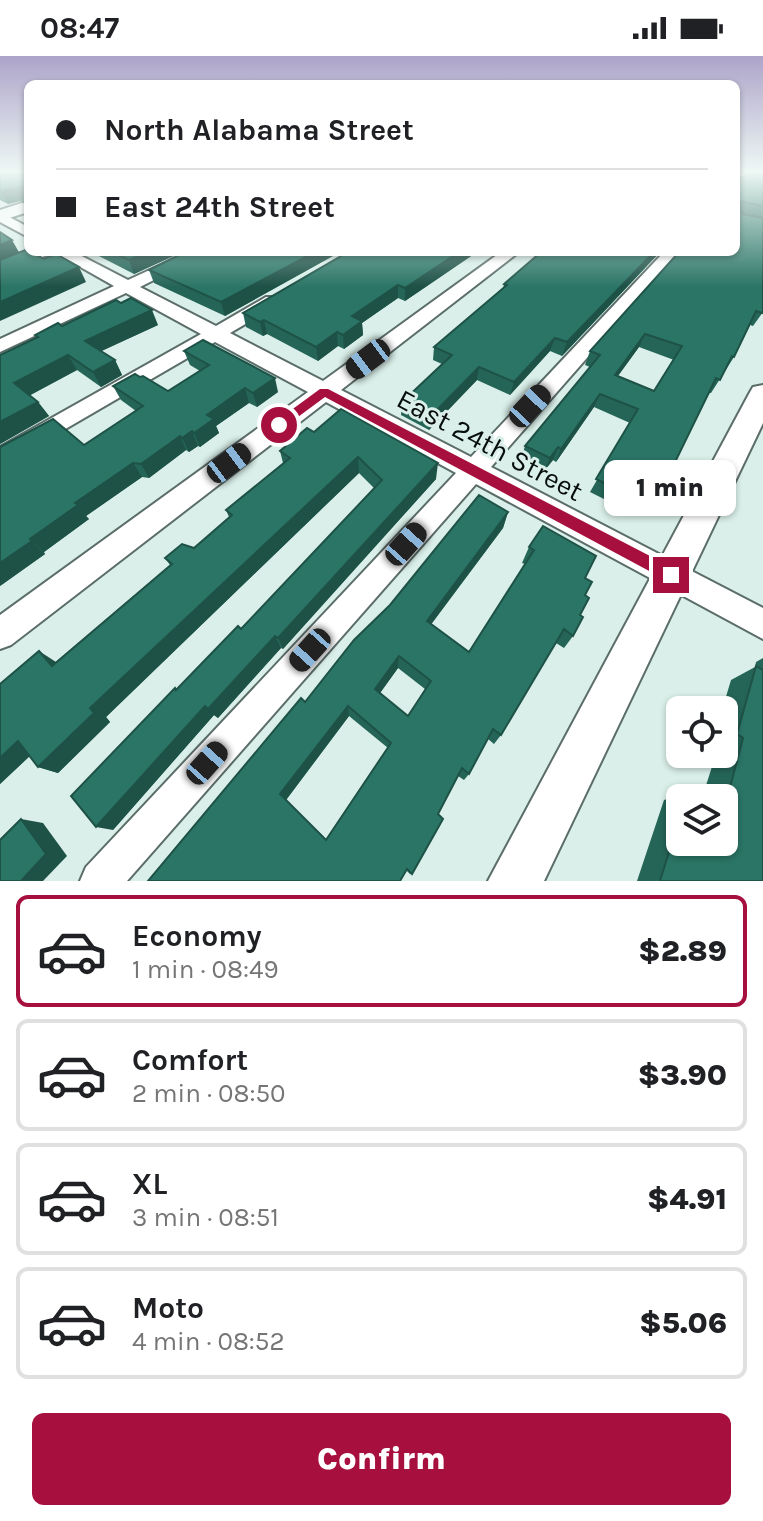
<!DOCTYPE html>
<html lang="en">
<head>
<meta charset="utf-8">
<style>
	body { margin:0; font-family:Karla,sans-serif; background:#f2f2f2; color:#202124; height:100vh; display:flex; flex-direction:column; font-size:30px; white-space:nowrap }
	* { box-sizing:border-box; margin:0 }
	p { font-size:26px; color:#757577 }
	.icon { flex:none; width:44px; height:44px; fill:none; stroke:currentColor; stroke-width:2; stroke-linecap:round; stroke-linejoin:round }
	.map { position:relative; height:825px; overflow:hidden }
	.side { display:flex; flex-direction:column; background:#fff; flex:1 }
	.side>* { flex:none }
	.guide { position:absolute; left:24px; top:24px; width:716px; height:176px; border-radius:12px; box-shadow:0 2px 6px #0004; display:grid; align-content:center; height:176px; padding:0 32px; background:#fff }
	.controls { position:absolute; left:666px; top:640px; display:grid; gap:16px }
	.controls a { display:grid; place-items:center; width:72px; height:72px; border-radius:12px; background:#fff; box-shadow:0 2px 6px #0004; font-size:40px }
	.end { position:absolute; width:36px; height:36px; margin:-18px; border:10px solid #a70f3e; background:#fff; box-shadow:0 0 0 4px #fff }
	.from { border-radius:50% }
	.bubble { position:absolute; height:56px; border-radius:12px; background:#fff; box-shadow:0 2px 6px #0004; font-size:26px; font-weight:800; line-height:56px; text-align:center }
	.car { position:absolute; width:24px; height:48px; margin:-24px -12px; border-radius:10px; box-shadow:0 0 6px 2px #0007; background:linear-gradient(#222 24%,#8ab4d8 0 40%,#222 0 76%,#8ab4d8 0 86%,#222 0) }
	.guide b { display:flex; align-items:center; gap:28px; height:76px; font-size:30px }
	.guide b+b { border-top:2px solid #e0e0e0 }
	.guide i { width:20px; height:20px; background:#202124 }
	ul { padding:14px 0 0; list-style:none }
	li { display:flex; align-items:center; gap:24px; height:112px; margin:0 16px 12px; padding:0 16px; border:4px solid #e0e0e0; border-radius:12px }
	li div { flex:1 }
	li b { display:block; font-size:30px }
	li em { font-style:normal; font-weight:800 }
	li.on { border-color:#a70f3e }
	li>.icon { width:72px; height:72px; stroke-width:1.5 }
	.action { display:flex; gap:16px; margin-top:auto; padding:16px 32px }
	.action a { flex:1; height:92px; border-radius:12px; background:#a70f3e; color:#fff; font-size:32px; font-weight:800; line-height:92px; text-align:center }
	.status { display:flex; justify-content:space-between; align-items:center; height:56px; padding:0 40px; background:#fff; direction:ltr }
	.status svg { height:22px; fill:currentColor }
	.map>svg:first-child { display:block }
</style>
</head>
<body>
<div class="status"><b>08:47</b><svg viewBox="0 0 49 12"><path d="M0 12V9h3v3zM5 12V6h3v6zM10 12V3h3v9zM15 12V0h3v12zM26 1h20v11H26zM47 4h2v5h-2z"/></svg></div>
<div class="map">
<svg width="763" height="825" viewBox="0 0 763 825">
	<rect width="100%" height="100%" fill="#daefe9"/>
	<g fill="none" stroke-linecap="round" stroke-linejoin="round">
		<g stroke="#5b6d69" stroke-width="4">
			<g id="minor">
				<polygon points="740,116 752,116 736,130 736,119"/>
				<polygon points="0,156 28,171 28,181 0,166"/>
				<polygon points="33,196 74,196 128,224 189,196 209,196 140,231 216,270 266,241 278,241 281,245 278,249 230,277 323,325 501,196 519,196 341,334 471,401 664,196 680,196 491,411 763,552 763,583 476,428 127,825 80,825 86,811 456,417 326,346 11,589 0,593 0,559 308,336 215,286 0,411 0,391 201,278 126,237 0,296 0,283 114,230 54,196 0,219 0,209"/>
			</g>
		</g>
		<g stroke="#5b6d69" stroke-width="4">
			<g id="major">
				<polygon points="28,145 28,156 0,165 0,154"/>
				<polygon points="763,329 763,367 544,825 488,825 749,338 753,331"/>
			</g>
		</g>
		<use href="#minor" fill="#fff" fill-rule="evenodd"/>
		<use href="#major" fill="#fff" fill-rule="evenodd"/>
	</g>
	<g fill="#256558" fill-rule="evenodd">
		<polygon points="0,116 28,116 28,156 23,144 8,148 0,144"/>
		<path d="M763,116v140l-10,14 -3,-1 -16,32 -23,36h-2l-48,98 -9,12 -8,-4 -10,15 -44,-22 40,-69 -36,-16 -38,55 -3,-2 -9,11 -23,-12 4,-13 65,-79 -5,-2 5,-14 146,-99 4,-75h4zM639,291l35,13 -20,31 -36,-15z"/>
		<polygon points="94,196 180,196 180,197 134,218 95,198"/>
		<polygon points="206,196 340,196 225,260 154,227 149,214"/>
		<polygon points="348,196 477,196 405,245 398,242 362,267 363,279 344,293 338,290 318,305 267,278 263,280 246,271 243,257"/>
		<polygon points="660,196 562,300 550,295 510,339 477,324 429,374 401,359 402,346 442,308 433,304 434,291 503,233 504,228"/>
		<polygon points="158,269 101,295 115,304 122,319 101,331 77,314 30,339 38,346 49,360 0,388 37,281 35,279 62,270"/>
		<polygon points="184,295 278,336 257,351 249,347 216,370 219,377 200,391 198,390 189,396 186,394 149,422 142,421 86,460 89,463 44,496 45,498 0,530 84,389 136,355 121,344 113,330 140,321 168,335 200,315 190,309"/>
		<polygon points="314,376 436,423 283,593 281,592 218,662 214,659 113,774 176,634 241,573 374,432 359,417 106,661 110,666 58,717 38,711 30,700 0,728 0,628 56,606 170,509 165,502 194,492 229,461 226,454 283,407 280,395"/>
		<path d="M508,456l-5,16 -72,96 38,28 56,-88 -3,-1 7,-16 56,31v17l-5,20 -7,21 -9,12 -8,-5 -55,92 -7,9 -6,-5 -19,35 -5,6 -6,-4 -20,38 -26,60h-2l-4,-4 -258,11 157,-179zM398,612l27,21 -17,27 -28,-23zM349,660l39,32 -62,91 -40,-39z"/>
		<polygon points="763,602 763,825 637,825 664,744 687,737 695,742 680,742 680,786 724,786 724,742 702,742 716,698 724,698 724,654 722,654 731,624 755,611 756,606"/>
	</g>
	<g fill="#1e5247">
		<polygon points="23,130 28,143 8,148 1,136"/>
		<polygon points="12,184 20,198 0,206 0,189"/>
		<polygon points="148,196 180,196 180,197 134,218 129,204"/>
		<polygon points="315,196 340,196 225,260 221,246"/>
		<polygon points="459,196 477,196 405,245 405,232"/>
		<polygon points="654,196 660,196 562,300 567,286"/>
		<polygon points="79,211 86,226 0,265 0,246"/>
		<polygon points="398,229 398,242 362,267 363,279 344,293 343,279 352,260"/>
		<polygon points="152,254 158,269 93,299 85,285"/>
		<polygon points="264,264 267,278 263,280 260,266"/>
		<polygon points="337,276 338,290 318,305 316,291"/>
		<polygon points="645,278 639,291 609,332 615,319"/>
		<polygon points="555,282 550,295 510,339 514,326"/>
		<polygon points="68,299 77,314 25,342 14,327"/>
		<polygon points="115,304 122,319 101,331 93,316"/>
		<polygon points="479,311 477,324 429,374 431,360"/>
		<polygon points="275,322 278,336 257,351 253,337"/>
		<polygon points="245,332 249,347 216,370 219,377 200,391 194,377 207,359"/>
		<polygon points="600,338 594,351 556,406 561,393"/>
		<polygon points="38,346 49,360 0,388 0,366"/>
		<polygon points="192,375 198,390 189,396 182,382"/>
		<polygon points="180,380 186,394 149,422 141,408"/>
		<polygon points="558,391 553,404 544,415 550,402"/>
		<polygon points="358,401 359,417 106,661 110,666 58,717 38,711 90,652"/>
		<polygon points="133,407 142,421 86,460 89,463 44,496 30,483 75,447"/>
		<polygon points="438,407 436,423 283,593 278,582"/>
		<polygon points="508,456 503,472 424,578 427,565"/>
		<polygon points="32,485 45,498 0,530 0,507"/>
		<polygon points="275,580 281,592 218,662 214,659 113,774 96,771 205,650"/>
		<polygon points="39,595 56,606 52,610"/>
		<polygon points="399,600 398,612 375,644 375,633"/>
		<polygon points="348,650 349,660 286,744 330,787 280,738"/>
		<polygon points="18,685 38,692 0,728 0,702"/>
		<polygon points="21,763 43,767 67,800 43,825 21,825"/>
	</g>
	<g fill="#2b7566" stroke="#1e5247" stroke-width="2" fill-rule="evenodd">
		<polygon points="0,116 28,116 28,149 23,146 23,130 0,135"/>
		<path d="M736,116h4v5h4l6,-5h13v34l-23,-5 2,13 21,4v93l-1,2 -6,-2 -22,46 -2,-1 -12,24 -4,-2 -55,113 -11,-5 -7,16 -47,-23 42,-70 -38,-15 -39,55 -3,-2 -8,11 -25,-12 75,-91 -10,-4 89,-99h57zM645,278l37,12 -28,45 -39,-16z"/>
		<polygon points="0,176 12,184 0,189"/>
		<polygon points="28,193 28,196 32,196 44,203 56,198 79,211 0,246 0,204"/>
		<polygon points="112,196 148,196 129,204"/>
		<polygon points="185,196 204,197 315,196 221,246 149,214"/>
		<polygon points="348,196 459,196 405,232 398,229 352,260 362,265 343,279 337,276 316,291 264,264 260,266 243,257"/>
		<polygon points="541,196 654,196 567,286 555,282 514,326 479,311 431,360 402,346 452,299 434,291 507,229 504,228"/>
		<polygon points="131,242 152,254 85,285 115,304 93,316 68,299 14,327 38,346 0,366 0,299 38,281 35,279 58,267 62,270 116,244 121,247"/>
		<polygon points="203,284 275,322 253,337 245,332 207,359 214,363 194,377 192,375 182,382 180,380 141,408 133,407 75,447 78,449 30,483 32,485 0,507 0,391 53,363 84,389 143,350 113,330 135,318 140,321 143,320 168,335 209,309 184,295"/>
		<polygon points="341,353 438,407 278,582 275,580 208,653 205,650 96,771 71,740 175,632 176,634 238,570 241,573 382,424 358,401 90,652 94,657 38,711 18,685 0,702 0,628 39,595 52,610 172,508 165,502 182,488 194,492 232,459 226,454 290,402 280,395 307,372 314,376"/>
		<path d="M479,439l29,17 -81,109 42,31 65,-102 -5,-3 14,-21 53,30 -11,22 7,4 -7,13 4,3 -9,17 3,2 -10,19 -9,-7 -63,106 -8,-6 -24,45 -7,-6 -24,46 5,5 -31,55 -5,-5 -7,12h-252l153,-183 4,4 49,-62 36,-35zM399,600l32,25 -23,35 -33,-27zM348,650l43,37 -65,97 -46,-46z"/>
		<polygon points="756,610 763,614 763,825 660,825 680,760 680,786 724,786 724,754 743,682 737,678"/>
		<polygon points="687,737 695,742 686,742"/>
		<polygon points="21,763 46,798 21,825 0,825 0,784"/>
	</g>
	<linearGradient id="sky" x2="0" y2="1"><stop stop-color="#ada4c9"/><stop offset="0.5" stop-color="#eef8f5"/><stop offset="1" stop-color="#eef8f5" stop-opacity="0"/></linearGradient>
	<rect width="763" height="231" fill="url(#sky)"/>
	<polygon fill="#a70f3e" points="320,333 328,333 677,514 677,524 666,524 325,341 283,372 275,372 275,366"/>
	<g text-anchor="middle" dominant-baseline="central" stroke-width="6" stroke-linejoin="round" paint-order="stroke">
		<g font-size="28" fill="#060d0b" stroke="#daefe9">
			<text transform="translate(490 389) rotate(28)">East 24th Street</text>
		</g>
	</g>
</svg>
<div class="controls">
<a><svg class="icon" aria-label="locate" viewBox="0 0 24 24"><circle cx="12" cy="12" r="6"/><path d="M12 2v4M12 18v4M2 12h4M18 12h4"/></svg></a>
<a><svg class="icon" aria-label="layers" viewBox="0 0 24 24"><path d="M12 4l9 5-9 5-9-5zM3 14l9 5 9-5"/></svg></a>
</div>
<i class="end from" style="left:279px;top:369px"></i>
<i class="end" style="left:671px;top:519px"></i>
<div class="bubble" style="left:604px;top:404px;width:132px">1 min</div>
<i class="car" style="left:368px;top:303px;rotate:233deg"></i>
<i class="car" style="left:530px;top:350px;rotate:43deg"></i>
<i class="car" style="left:229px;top:407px;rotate:53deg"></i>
<i class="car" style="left:406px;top:488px;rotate:42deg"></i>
<i class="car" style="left:310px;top:594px;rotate:222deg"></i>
<i class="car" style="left:207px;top:707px;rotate:42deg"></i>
<div class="guide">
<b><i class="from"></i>North Alabama Street</b>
<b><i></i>East 24th Street</b>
</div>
</div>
<section class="side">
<ul>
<li class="on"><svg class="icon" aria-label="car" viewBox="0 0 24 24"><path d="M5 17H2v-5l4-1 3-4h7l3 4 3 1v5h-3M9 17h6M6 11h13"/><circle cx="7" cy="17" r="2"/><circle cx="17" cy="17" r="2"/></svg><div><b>Economy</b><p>1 min · 08:49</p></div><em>$2.89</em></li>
<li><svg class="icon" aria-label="car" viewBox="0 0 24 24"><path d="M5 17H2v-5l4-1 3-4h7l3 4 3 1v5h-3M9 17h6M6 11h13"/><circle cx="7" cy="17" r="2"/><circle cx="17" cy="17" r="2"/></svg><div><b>Comfort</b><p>2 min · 08:50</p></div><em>$3.90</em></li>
<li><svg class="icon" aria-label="car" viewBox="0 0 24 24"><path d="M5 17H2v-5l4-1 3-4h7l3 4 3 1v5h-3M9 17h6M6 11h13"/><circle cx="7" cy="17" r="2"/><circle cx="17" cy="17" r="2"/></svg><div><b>XL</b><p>3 min · 08:51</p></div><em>$4.91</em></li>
<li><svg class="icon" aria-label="car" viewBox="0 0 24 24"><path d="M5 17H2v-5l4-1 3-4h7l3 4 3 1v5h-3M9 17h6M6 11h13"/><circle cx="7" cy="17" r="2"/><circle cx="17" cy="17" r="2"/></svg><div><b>Moto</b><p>4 min · 08:52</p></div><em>$5.06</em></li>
</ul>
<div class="action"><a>Confirm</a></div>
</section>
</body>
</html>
